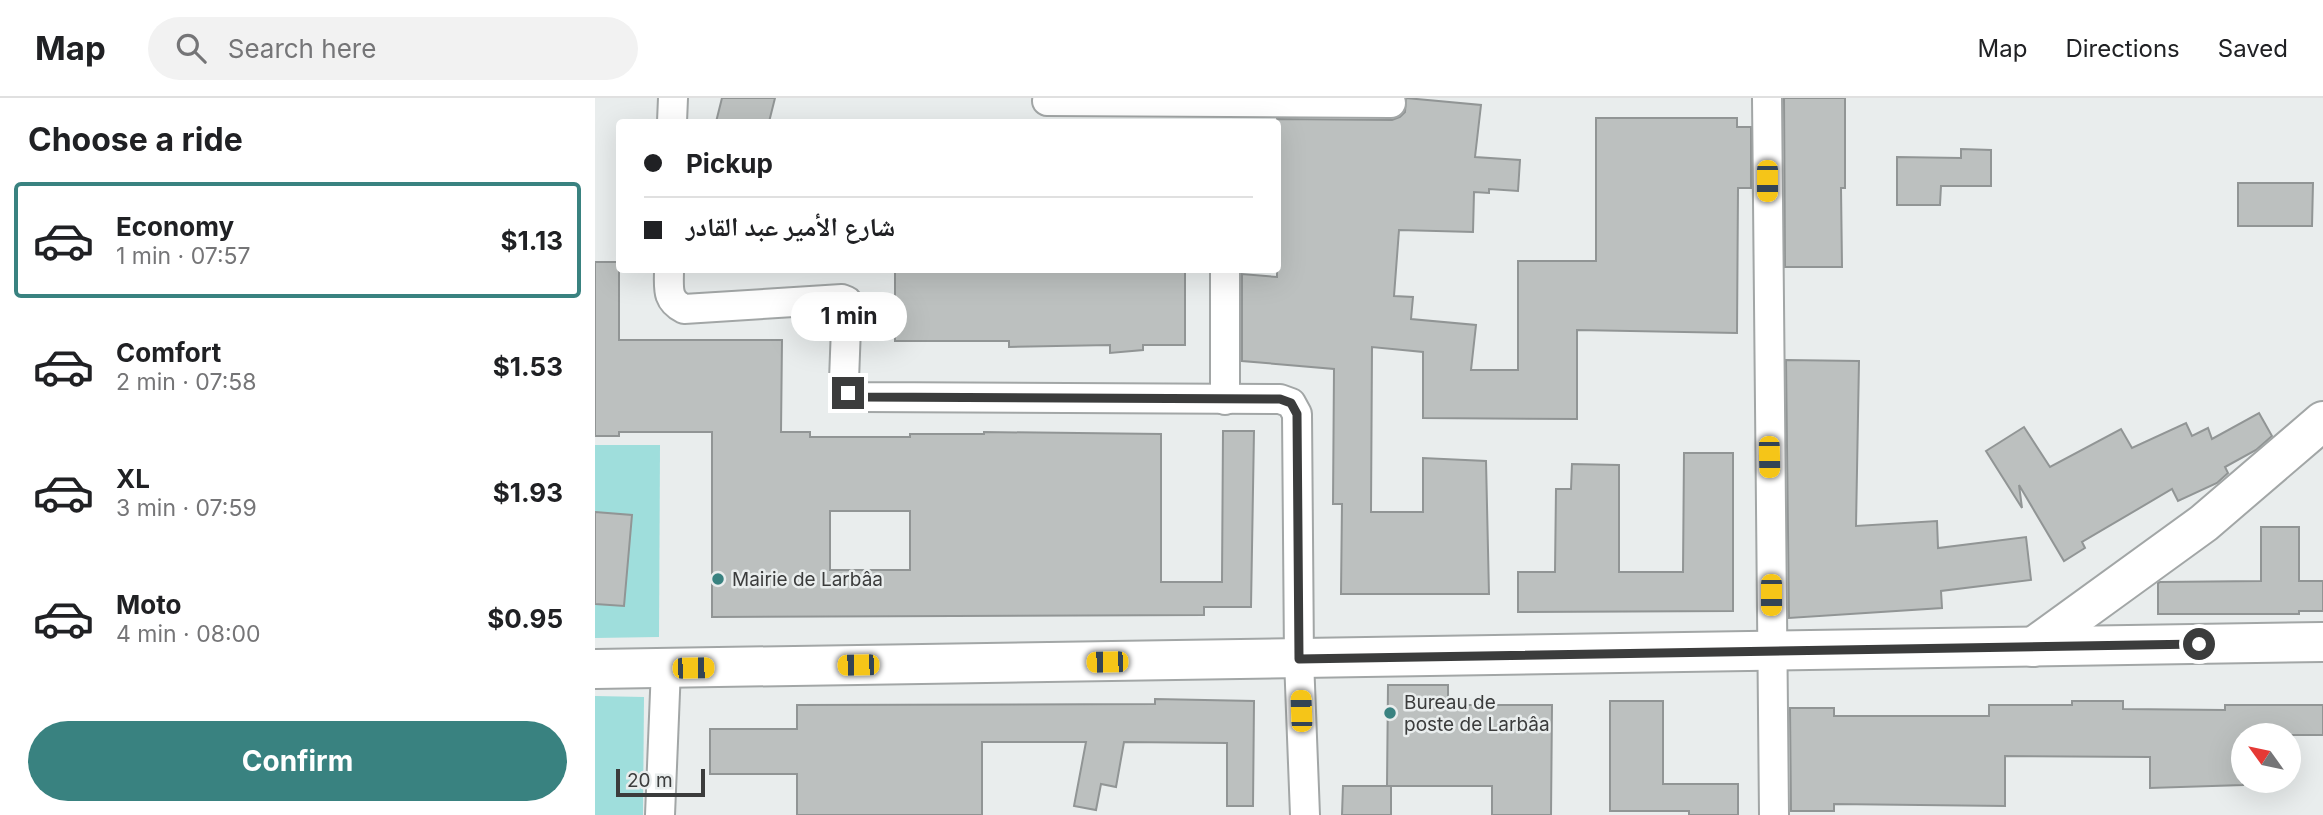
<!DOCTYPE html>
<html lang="en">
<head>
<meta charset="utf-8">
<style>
	body { margin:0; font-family:Inter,"Noto Naskh Arabic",sans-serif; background:#f2f2f2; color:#202124; height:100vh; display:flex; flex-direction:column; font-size:26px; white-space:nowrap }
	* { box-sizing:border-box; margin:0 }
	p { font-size:23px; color:#757577 }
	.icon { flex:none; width:38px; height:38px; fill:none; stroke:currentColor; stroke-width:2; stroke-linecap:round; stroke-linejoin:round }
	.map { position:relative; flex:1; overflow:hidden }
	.sheet { display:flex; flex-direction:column; background:#fff; width:595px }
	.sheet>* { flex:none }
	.top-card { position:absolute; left:21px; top:21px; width:665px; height:154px; border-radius:7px; box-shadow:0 7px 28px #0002; display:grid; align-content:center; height:154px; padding:0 28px; background:#fff }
	.needle { width:46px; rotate:303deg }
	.controls { position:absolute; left:1636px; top:625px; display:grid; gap:14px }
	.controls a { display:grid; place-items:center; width:70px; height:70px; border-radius:50%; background:#fff; box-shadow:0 7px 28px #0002; font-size:35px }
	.scale { position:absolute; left:21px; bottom:18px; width:89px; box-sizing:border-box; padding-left:7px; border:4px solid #3b3c3c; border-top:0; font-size:19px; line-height:24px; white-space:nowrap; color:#3b3c3c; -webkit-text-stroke:5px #e9eded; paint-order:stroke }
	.end { position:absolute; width:32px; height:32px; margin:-16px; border:9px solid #3b3c3c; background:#fff; box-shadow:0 0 0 4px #fff }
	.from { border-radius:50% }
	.bubble { position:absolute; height:49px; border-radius:24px; background:#fff; box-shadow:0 7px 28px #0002; font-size:23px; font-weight:700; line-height:49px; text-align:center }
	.car { position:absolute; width:21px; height:42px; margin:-21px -10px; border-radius:9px; box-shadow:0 0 5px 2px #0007; background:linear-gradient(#f5c518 24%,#345 0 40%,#f5c518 0 76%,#345 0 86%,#f5c518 0) }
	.top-card b { display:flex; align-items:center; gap:24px; height:66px; font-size:26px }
	.top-card b+b { border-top:2px solid #e0e0e0 }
	.top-card i { width:18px; height:18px; background:#202124 }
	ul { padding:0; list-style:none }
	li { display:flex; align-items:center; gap:21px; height:116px; margin:0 14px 10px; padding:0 14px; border:4px solid transparent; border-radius:7px }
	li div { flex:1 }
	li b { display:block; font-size:26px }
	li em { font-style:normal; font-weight:700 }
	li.current { border-color:#398280 }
	li>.icon { width:63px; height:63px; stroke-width:1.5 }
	h2 { padding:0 28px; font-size:32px; line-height:84px }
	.action { display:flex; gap:14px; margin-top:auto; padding:14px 28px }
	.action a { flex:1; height:80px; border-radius:42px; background:#398280; color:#fff; font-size:28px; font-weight:700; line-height:80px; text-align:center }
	header { display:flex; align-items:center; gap:42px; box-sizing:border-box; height:98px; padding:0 35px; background:#fff; border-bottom:2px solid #e0e0e0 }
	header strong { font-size:33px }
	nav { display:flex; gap:38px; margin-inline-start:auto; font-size:24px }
	.search { width:490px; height:63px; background:#f2f2f2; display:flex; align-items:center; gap:18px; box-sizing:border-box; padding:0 24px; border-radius:38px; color:#757577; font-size:26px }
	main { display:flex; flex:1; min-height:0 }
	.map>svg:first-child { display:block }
</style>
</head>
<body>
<header>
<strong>Map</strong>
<div class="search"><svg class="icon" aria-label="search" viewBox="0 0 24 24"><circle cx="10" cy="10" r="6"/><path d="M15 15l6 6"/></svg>Search here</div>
<nav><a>Map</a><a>Directions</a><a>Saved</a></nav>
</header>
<main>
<section class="sheet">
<h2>Choose a ride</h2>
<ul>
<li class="current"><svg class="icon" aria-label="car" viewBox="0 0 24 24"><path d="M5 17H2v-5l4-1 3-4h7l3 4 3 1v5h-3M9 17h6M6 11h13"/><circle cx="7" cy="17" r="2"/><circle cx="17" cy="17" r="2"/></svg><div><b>Economy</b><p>1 min · 07:57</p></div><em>$1.13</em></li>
<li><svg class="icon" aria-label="car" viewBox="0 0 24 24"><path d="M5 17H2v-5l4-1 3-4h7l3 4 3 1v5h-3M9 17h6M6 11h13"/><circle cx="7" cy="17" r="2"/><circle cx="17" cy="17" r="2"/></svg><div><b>Comfort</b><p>2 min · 07:58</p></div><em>$1.53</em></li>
<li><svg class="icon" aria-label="car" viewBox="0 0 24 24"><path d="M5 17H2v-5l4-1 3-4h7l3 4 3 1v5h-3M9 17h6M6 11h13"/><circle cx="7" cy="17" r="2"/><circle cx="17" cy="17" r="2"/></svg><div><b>XL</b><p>3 min · 07:59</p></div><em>$1.93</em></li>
<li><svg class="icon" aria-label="car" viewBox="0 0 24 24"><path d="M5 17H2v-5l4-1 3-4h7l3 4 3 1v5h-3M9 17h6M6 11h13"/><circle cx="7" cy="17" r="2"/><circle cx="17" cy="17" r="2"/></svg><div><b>Moto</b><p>4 min · 08:00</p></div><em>$0.95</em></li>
</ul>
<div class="action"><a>Confirm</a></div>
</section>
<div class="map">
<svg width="1728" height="717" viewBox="0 0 1728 717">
	<rect width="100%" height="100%" fill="#e9eded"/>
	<g fill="#9fdedc">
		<polygon points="0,347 65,347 64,539 0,540"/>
		<polygon points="0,598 49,599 48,717 0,717"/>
	</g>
	<g fill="#bcc0bf" stroke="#919595" stroke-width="2" fill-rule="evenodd">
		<polygon points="127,0 180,0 174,24 121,24"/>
		<polygon points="811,0 886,7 880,59 925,62 923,93 894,91 894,95 879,94 878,134 804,132 799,198 818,199 816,221 881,227 876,272 923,272 923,163 1001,163 1001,20 1142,20 1142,29 1156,29 1156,90 1143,90 1142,235 982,232 982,321 828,320 828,254 777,249 776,414 828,414 828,360 891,363 894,496 746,496 747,406 738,406 739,271 647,263 647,176 682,179 682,21 797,22 805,19 810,14"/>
		<polygon points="1189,0 1250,0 1250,90 1246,90 1247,169 1190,169"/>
		<polygon points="1366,51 1396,52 1396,88 1346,88 1345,107 1302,107 1302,59 1366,60"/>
		<polygon points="1643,85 1718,85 1717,128 1643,128"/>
		<path d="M0,164h24v78h163l-1,92h29v5h100v-3h74v-2l177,2v148h61l1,-151h31l-3,176h-47v8l-492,2v-185h-93v4h-24zM235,413h80v59h-80z"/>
		<polygon points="300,172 590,172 590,247 548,247 548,252 515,255 515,247 414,249 414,243 300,243"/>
		<polygon points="1191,262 1264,263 1261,428 1342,423 1343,450 1431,439 1436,482 1346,493 1347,510 1194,520"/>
		<polygon points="1664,315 1677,338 1661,352 1630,369 1633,375 1622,385 1583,403 1577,391 1487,444 1490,450 1469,463 1424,387 1427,410 1391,353 1429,329 1455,369 1526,331 1537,350 1591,325 1597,338 1613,330 1617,341"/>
		<polygon points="1089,355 1138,355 1138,513 923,514 923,474 960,474 961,391 976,391 977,366 1024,367 1024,474 1088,474"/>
		<polygon points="0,414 37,417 29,508 0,506"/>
		<polygon points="1666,429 1704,429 1704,483 1728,483 1728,513 1704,513 1704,516 1563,516 1563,485 1565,484 1666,483"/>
		<polygon points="793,587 853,587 853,607 957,607 956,717 897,717 897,688 792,688"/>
		<polygon points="560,601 659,603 658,708 632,708 632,645 529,644 521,689 506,686 501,712 479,708 491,644 387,644 387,717 202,717 202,676 115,676 115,631 202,631 202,607 560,606"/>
		<polygon points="1015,603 1068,603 1068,686 1143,686 1143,717 1094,717 1094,713 1015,713"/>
		<polygon points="1477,603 1528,603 1528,611 1630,612 1630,607 1728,607 1728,637 1648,637 1648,687 1555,690 1555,659 1410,658 1410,708 1239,706 1239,713 1196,713 1195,610 1239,610 1239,618 1394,618 1394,607 1477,607"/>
		<polygon points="748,688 796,688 796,717 747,717"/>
	</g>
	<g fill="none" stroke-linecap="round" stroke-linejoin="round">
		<g stroke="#a2a6a6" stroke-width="32">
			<g id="street">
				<polyline points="1172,0 1179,717"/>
				<polyline points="452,3 796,5"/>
				<polyline points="77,24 78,0"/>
				<path d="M74,172c0,18 -3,30 15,39l158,-10 5,2 -3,79 3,13 14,4 419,2 11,4 6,11 2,245 6,156"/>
				<polyline points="630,302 630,172"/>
				<polyline points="65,717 71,570"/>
			</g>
		</g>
		<g stroke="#a2a6a6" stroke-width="42">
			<polyline id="secondary" points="1438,549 1609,425 1728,323"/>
		</g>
		<g stroke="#a2a6a6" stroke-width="42">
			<polyline id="primary" points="0,571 1728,544"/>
		</g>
		<use href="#street" stroke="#fff" stroke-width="28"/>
		<use href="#secondary" stroke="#fff" stroke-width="38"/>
		<use href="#primary" stroke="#fff" stroke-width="38"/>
	</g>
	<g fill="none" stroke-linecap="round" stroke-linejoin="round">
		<polyline stroke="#3b3c3c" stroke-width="9" points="253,295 266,299 685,301 696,305 702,316 704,561 1604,546"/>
	</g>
	<g fill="#398280" stroke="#e9eded" stroke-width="2.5">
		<circle cx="123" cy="481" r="7"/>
		<circle cx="795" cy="615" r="7"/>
	</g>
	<g text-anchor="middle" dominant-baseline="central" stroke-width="5" stroke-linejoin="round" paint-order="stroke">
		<g font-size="19" fill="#3b3c3c" stroke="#e9eded" text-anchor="start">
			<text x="137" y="481">Mairie de Larbâa</text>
			<text x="809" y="604">Bureau de<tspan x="809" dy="22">poste de Larbâa</tspan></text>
		</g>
	</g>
</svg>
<div class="controls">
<a><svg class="needle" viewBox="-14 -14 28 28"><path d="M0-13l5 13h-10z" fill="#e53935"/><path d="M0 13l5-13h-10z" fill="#757577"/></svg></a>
</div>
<div class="scale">20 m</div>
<i class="end from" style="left:1604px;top:546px"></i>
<i class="end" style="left:253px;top:295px"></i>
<div class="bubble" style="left:196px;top:194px;width:116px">1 min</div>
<i class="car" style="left:1172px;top:83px;rotate:180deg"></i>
<i class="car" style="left:1174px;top:359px;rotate:179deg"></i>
<i class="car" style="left:1176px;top:497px;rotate:180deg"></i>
<i class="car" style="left:512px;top:564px;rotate:269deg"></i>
<i class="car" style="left:263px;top:567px;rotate:269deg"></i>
<i class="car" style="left:98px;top:570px;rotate:89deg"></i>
<i class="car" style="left:706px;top:613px;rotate:358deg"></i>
<div class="top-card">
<b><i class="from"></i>Pickup</b>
<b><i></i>شارع الأمير عبد القادر</b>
</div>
</div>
</main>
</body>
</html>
